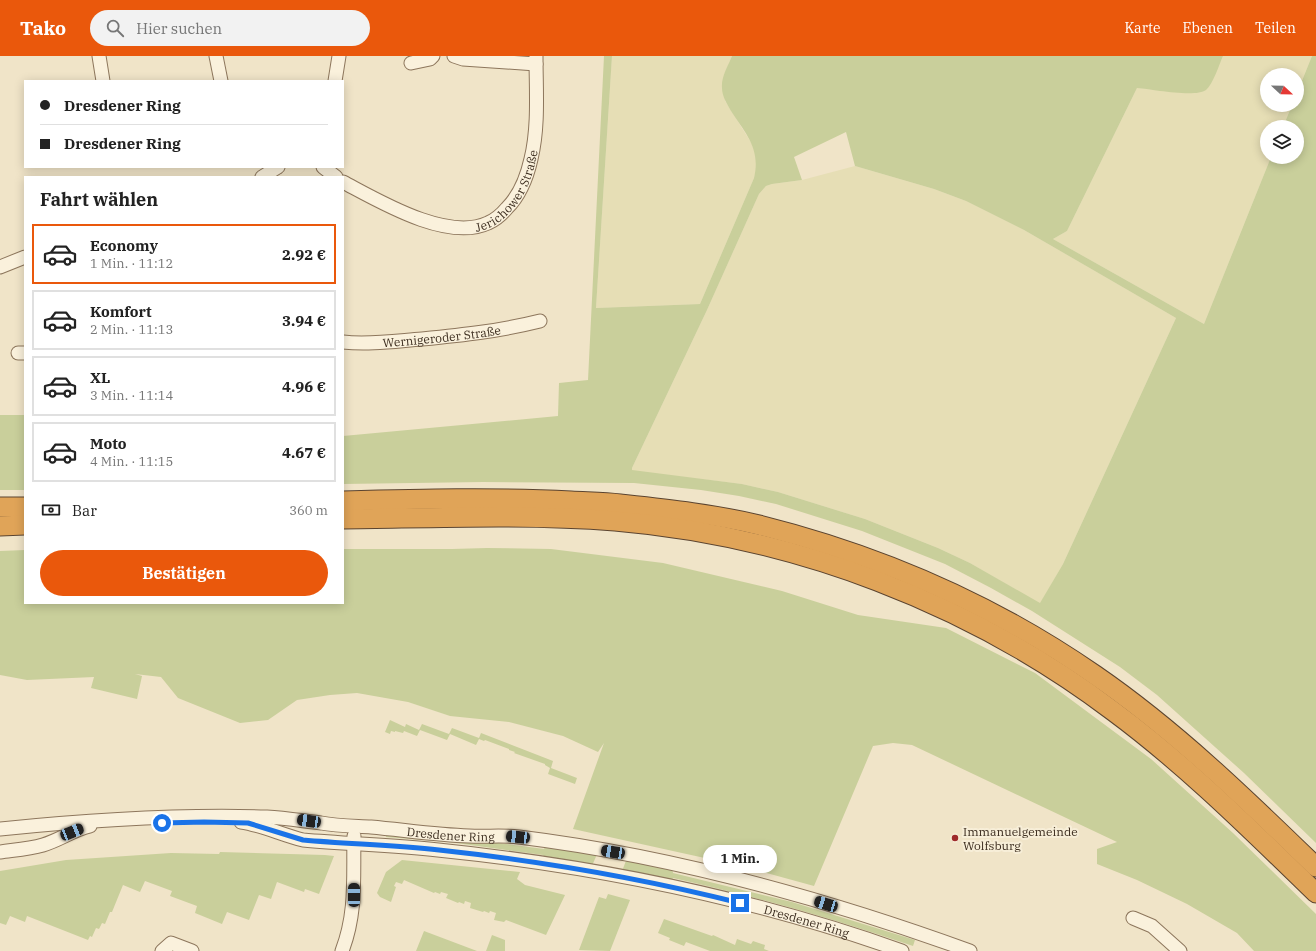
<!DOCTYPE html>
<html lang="de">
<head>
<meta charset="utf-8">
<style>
	body { margin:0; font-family:"IBM Plex Serif",serif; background:#f2f2f2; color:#222; height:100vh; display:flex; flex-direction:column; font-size:15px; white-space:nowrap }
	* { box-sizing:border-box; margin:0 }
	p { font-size:13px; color:#767676 }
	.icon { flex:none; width:22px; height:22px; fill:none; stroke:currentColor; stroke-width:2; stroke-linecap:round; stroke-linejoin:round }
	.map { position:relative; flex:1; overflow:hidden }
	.drawer { position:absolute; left:24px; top:120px; width:320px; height:428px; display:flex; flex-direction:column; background:#fff; border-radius:0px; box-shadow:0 2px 10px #0003 }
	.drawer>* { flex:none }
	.top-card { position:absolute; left:24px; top:24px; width:320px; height:88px; border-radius:0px; box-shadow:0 2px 10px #0003; display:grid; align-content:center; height:88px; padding:0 16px; background:#fff }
	.needle { width:26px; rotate:112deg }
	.buttons { position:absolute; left:1260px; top:12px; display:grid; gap:8px }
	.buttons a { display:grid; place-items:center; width:44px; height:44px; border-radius:50%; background:#fff; box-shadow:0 2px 10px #0003; font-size:20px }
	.end { position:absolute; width:18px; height:18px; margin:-9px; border:5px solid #1a73e8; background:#fff; box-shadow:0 0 0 2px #fff }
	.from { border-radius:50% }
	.bubble { position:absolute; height:28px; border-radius:14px; background:#fff; box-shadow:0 2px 10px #0003; font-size:13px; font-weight:800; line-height:28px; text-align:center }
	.car { position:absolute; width:12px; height:24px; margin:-12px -6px; border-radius:5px; box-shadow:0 0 3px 1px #0007; background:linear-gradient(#222 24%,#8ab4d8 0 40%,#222 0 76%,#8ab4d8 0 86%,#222 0) }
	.top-card b { display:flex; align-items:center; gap:14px; height:38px; font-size:15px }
	.top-card b+b { border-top:1px solid #e0e0e0 }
	.top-card i { width:10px; height:10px; background:#222 }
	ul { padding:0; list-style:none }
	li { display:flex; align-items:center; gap:12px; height:60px; margin:0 8px 6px; padding:0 8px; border:2px solid #e0e0e0; border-radius:0px }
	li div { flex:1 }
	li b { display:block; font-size:15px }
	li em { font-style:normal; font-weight:800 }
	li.current { border-color:#ea580c }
	li>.icon { width:36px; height:36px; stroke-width:1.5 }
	h2 { padding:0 16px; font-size:18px; line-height:48px }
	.pay { display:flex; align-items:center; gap:10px; height:44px; padding:0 16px; font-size:15px }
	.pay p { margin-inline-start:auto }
	.cta { display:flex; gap:8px; margin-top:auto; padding:8px 16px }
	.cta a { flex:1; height:46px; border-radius:24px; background:#ea580c; color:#fff; font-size:16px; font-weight:800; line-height:46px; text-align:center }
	header { display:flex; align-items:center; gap:24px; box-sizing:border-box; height:56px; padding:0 20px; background:#ea580c; color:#fff }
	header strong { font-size:19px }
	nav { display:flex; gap:22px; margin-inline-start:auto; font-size:14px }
	.search { width:280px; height:36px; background:#f2f2f2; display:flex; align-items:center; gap:10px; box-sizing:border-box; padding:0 14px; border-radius:22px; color:#767676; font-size:15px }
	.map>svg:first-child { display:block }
</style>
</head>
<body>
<header>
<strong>Tako</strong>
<div class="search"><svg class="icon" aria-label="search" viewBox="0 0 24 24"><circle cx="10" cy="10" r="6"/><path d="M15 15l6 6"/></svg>Hier suchen</div>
<nav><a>Karte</a><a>Ebenen</a><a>Teilen</a></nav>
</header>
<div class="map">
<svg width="1316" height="895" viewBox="0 0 1316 895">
	<rect width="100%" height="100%" fill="#f0e4c8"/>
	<g fill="#e6deb5">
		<polygon points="612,0 732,0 724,19 725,45 752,88 757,102 757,112 754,122 700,248 596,252"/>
		<polygon points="1223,0 1312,0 1297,37 1297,19 1267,19 1267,49 1292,49 1283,71 1267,71 1267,101 1271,101 1204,268 1053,183 1067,175 1137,32 1189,37 1209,30"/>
		<polygon points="855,110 934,133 966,145 1024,174 1176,262 1063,508 1040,548 970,507 938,492 865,463 778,436 742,428 632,415 632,412 707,254 759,138 766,130 772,128 802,124"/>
	</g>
	<g fill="#c9cf9b" fill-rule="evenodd">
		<path d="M604,0h8l-16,252 104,-4 54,-126c7,-29 -8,-44 -23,-67 -4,-7 -9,-15 -9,-23 -1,-11 6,-22 10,-32h491c-4,9 -10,28 -17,34 -11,8 -55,-1 -69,-2l-70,143 -14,8 151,85 67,-167h26v-30h-14l9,-22h5v-12l15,-37h4v787l-72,-70 -87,-78 -37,-28 -88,-56 -41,-23 -46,-24 -83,-33 -86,-27 -37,-8 -38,-6 -67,-7 -151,-1 -140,2v-48l215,-20 1,-33 29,-3zM846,76l9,34 79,23 32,12 58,29 152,88 -113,246 -23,39 -70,-40 -32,-15 -73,-29 -87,-27 -36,-8 -110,-14v-2l75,-158 52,-116 7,-8 6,-2 30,-4 -8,-23z"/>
		<rect x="0" y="359" width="25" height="75"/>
		<polygon points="487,492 551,493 663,507 782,535 858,559 946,572 1035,617 1151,703 1233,777 1316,858 1316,895 1254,895 1237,877 1187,848 1137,824 1097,808 1097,793 1117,786 912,689 893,687 873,690 814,830 741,810 573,773 604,687 598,696 563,680 509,666 450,660 408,646 357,637 330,639 297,644 268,664 240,667 178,642 161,621 135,618 142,620 137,643 91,632 94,621 27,624 0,619 0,495 25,494 25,547 343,547 343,493 452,493"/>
		<polygon points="390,664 405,671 406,668 419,674 422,668 449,678 452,672 479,682 481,677 553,705 551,712 577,722 575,728 548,718 550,712 545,709 545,708 514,697 515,696 509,694 509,693 485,684 484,685 479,683 476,689 450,678 447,684 420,674 417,680 404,675 403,677 395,675 395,676 391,675 390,678 385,676"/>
		<polygon points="386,775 443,780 544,793 546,788 598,796 591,812 546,805 543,799 449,786 386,781"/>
		<polygon points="220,796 325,799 334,800 319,838 305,833 304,836 277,826 271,843 259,839 249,864 227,856 222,868 195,857 197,850 170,840 172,835 145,825 140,836 123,829 112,856 110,856 105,868 102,867 99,873 96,872 92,881 90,880 88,884 27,860 25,866 10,860 6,869 0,867 0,815 66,804 171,797 219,798"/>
		<path d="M627,802l45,9 1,6 119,29 123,38 -2,6c-79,-27 -159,-50 -240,-68l-4,6 -48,-10z"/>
		<polygon points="402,804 520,816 517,823 525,829 565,839 546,879 506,864 504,866 494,864 496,857 490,855 489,857 484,855 483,856 470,852 471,847 465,845 464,848 459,846 458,847 446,842 448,838 441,836 440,838 435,836 434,837 404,824 402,828 396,826 394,830 396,831 391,846 380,841 377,837 386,816"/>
		<polygon points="608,838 630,844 610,895 579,894 599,841 606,843"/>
		<polygon points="664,863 712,880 713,879 735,889 737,883 751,888 753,885 765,889 764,893 769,895 710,895 686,886 684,890 669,884 670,882 658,877"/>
		<polygon points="424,875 477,895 416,895"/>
		<polygon points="492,879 505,884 505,895 486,895"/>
	</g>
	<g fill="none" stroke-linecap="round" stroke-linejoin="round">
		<g stroke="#8d765c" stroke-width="15">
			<g id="minor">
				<polyline points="99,0 103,25"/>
				<polyline points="216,0 221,25"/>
				<polyline points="454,0 463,3 536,8"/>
				<polyline points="411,7 430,3 433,0"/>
				<polyline points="335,25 339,0"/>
				<polyline points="323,111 336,121"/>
				<polyline points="262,121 278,111"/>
				<path id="s1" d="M343,126c36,19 104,60 145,41 7,-3 14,-9 19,-15 13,-13 20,-31 24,-49 8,-33 5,-69 5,-103"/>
				<polyline points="0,211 25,201"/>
				<path id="s2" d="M343,286c26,3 53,-1 79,-3 41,-4 78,-8 118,-18"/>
				<polyline points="18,297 25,297"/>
				<path id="s3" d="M241,766c21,3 41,13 62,18 45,4 90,5 135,10 157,16 315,48 464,101"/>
				<path id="s4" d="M0,773c88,-9 178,-15 267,-12 19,1 36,4 54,6 16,3 33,3 50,4 33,3 66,8 98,9 17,1 33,-1 50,1 154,19 305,61 451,114"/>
				<path d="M0,796c14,-2 29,-3 43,-7 17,-5 30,-15 47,-19"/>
				<polyline points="1133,862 1152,870 1180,895"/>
				<polyline points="162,895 171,887 192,895"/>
				<path d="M342,895c15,-39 11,-74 12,-115"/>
			</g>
		</g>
		<g stroke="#5b4430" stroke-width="21">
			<g id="highway">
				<path d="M343,445c76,-2 152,-4 228,0 16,1 33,1 49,3 46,5 94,10 139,21 120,30 235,80 336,150 80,55 151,124 221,192"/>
				<polyline points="0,451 25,451"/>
				<path d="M343,463c91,-1 182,-5 272,2 179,15 355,82 498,190 73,54 138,119 203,182"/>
				<polyline points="0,470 25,469"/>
			</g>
		</g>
		<use href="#minor" stroke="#faf1dc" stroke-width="13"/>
		<use href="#highway" stroke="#e0a458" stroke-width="19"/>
	</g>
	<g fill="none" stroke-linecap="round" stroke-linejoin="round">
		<path stroke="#1a73e8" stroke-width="5" d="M162,767l42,-1 44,1 55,17c45,4 91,5 136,10 102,11 202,28 301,53"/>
	</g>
	<circle fill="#9e2a2b" stroke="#f7eed8" stroke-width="1.5" cx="955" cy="782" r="4"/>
	<g text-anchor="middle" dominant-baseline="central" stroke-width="4" stroke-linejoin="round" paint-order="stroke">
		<g font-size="12" fill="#3d2e20" stroke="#f7eed8">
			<text stroke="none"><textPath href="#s1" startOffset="193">Jerichower Straße</textPath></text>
			<text stroke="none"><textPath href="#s2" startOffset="99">Wernigeroder Straße</textPath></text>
			<text stroke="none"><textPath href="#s4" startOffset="452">Dresdener Ring</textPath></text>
			<text stroke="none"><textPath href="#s3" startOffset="576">Dresdener Ring</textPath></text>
		</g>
		<g font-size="12" fill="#3d2e20" stroke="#f7eed8" text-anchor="start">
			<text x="963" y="775">Immanuelgemeinde<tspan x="963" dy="14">Wolfsburg</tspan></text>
		</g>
	</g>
</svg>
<div class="buttons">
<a><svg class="needle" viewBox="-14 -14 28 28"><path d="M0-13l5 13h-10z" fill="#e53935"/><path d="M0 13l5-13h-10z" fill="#767676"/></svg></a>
<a><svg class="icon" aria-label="layers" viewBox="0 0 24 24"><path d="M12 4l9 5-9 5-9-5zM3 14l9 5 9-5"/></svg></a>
</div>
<i class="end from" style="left:162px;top:767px"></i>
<i class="end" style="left:740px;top:847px"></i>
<div class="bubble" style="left:703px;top:789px;width:74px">1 Min.</div>
<i class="car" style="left:309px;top:765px;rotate:278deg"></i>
<i class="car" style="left:72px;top:776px;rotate:68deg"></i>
<i class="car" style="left:518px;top:781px;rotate:276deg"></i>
<i class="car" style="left:613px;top:796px;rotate:279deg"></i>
<i class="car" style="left:354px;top:839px;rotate:0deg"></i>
<i class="car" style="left:826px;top:848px;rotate:287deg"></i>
<div class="top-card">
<b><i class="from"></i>Dresdener Ring</b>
<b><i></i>Dresdener Ring</b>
</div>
<section class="drawer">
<h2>Fahrt wählen</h2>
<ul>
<li class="current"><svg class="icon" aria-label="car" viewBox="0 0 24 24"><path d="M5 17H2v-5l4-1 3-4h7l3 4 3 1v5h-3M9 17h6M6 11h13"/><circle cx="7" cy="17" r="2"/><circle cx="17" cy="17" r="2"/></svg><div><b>Economy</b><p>1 Min. · 11:12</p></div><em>2.92 €</em></li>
<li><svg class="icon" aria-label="car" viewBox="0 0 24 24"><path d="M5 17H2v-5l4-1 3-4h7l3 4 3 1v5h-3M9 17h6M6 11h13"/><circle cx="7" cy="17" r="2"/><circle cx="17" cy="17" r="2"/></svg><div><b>Komfort</b><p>2 Min. · 11:13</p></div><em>3.94 €</em></li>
<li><svg class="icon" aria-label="car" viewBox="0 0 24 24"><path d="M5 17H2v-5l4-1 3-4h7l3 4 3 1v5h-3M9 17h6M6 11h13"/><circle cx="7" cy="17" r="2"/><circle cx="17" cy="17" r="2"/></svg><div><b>XL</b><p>3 Min. · 11:14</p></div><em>4.96 €</em></li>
<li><svg class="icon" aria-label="car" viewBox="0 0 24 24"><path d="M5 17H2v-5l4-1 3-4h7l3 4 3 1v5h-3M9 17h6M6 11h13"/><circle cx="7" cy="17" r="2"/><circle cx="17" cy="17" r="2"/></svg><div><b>Moto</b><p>4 Min. · 11:15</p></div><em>4.67 €</em></li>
</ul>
<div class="pay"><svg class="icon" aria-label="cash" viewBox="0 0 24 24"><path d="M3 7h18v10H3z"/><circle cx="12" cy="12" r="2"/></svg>Bar<p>360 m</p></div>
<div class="cta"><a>Bestätigen</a></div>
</section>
</div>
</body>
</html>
